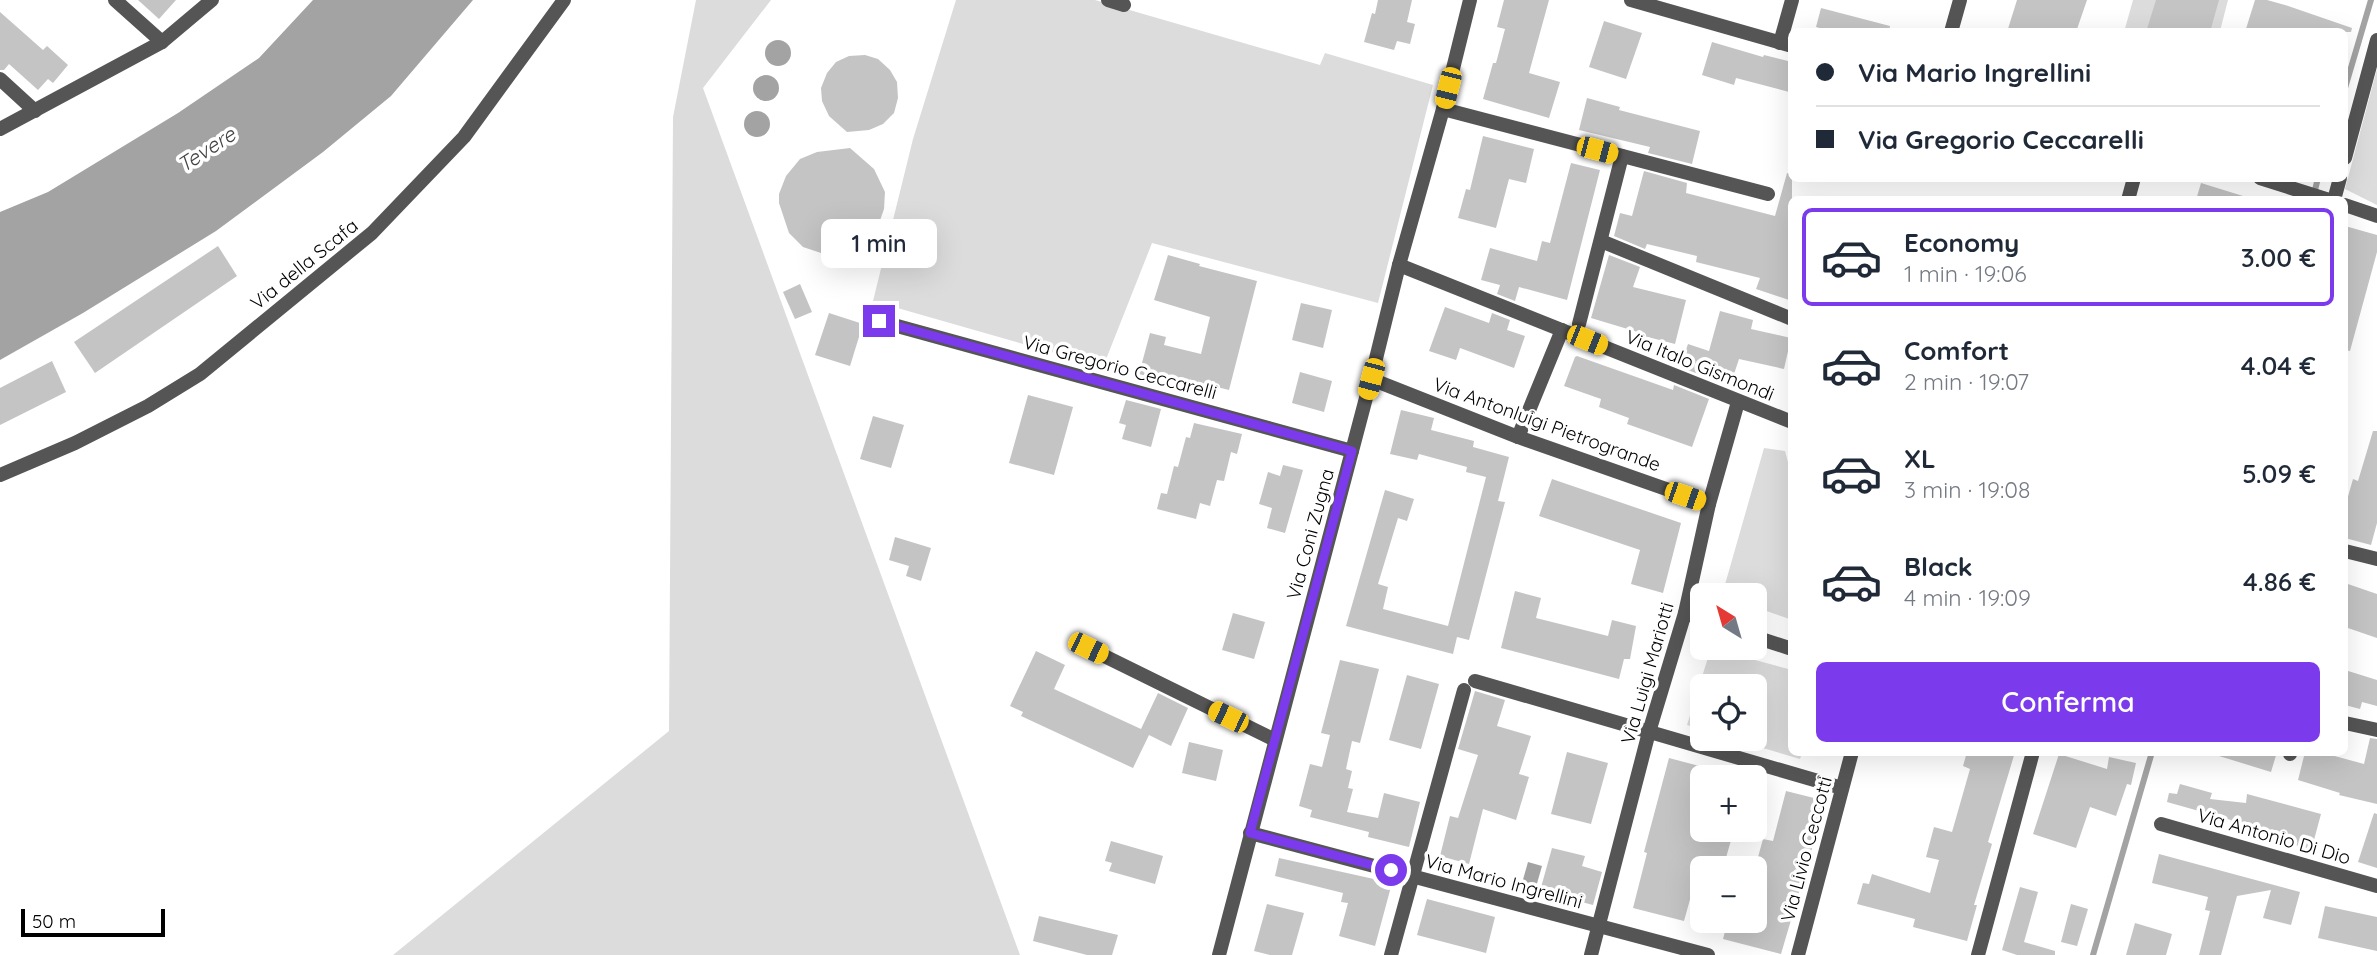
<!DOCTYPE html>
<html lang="it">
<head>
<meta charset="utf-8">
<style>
	body { margin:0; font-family:Quicksand,sans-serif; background:#f2f2f3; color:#1f2937; height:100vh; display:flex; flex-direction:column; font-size:26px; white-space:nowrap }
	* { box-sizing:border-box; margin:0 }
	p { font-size:23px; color:#747a83 }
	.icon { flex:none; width:38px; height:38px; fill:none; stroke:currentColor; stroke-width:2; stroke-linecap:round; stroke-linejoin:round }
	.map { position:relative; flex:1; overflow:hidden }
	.panel { position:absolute; left:1788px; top:196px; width:560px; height:560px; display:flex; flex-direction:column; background:#fff; border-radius:10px; box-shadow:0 7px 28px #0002 }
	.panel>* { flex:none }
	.hud { position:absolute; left:1788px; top:28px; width:560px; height:154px; border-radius:10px; box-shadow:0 7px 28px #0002; display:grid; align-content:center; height:154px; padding:0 28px; background:#fff }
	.needle { width:46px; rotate:323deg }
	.tools { position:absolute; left:1690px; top:583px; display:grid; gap:14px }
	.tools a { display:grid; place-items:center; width:77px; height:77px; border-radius:10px; background:#fff; box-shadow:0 7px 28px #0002; font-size:35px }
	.scale { position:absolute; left:21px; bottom:18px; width:144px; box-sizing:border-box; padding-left:7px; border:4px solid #000; border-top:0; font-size:19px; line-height:24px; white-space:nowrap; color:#000; -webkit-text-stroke:5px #fff; paint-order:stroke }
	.end { position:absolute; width:32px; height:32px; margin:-16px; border:9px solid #7c3aed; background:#fff; box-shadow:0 0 0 4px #fff }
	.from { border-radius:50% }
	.bubble { position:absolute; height:49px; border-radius:10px; background:#fff; box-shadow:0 7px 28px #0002; font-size:23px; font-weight:600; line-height:49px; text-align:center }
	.car { position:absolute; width:21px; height:42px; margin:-21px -10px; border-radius:9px; box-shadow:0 0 5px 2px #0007; background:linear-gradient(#f5c518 24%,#345 0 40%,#f5c518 0 76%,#345 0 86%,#f5c518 0) }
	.hud b { display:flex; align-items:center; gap:24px; height:66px; font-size:26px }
	.hud b+b { border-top:2px solid #e0e1e3 }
	.hud i { width:18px; height:18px; background:#1f2937 }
	ul { padding:12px 0 0; list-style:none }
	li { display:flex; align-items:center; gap:21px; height:98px; margin:0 14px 10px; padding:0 14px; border:4px solid transparent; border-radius:10px }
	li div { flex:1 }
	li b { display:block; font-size:26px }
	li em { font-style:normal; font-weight:600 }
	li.selected { border-color:#7c3aed }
	li>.icon { width:63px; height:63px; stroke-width:1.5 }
	.action { display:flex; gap:14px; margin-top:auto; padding:14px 28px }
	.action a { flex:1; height:80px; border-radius:10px; background:#7c3aed; color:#fff; font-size:28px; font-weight:600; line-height:80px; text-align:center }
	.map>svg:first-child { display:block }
</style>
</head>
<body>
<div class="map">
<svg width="2377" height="955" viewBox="0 0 2377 955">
	<rect width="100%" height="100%" fill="#fff"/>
	<g fill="#dcdcdc">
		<polygon points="696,0 771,0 703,88 1020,955 393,955 669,731 673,117"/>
		<polygon points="956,0 1095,0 1320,65 1325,53 1433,85 1378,303 1152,243 1103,367 873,301 913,139"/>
		<polygon points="2133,0 2228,0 2220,31 2124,32"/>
		<polygon points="2377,69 2377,205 2345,189"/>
		<polygon points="1764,448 1785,451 1792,477 1792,620 1755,607 1755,595 1722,595"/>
		<polygon points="1711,648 1792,670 1792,752 1802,753 1800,759 1732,739 1755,738 1755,686 1703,686 1703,730 1687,725"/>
	</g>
	<g fill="#a3a3a3">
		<polygon points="313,0 473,0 391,96 323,152 216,231 83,313 0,360 0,212 48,192 178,113 259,58"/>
		<circle cx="778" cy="53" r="13"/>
		<circle cx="766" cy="88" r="13"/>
		<circle cx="757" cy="124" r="13"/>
		<polygon points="1528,862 1542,866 1536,887 1522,883"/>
	</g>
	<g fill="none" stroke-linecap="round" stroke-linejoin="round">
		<g stroke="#a3a3a3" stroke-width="6">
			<polyline points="2345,88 2371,0"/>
			<polyline points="2314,194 2318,178"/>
			<polyline points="2093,955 2152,752"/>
		</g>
	</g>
	<g fill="#c4c4c4">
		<polygon points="138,0 176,0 159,19"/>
		<polygon points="1378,0 1412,0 1407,22 1415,24 1410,44 1397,41 1394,50 1364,42 1372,13 1375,14"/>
		<polygon points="1504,0 1549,0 1529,73 1560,82 1549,118 1483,99 1493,63 1496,63 1505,29 1497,27"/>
		<polygon points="2017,0 2087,0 2076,32 2007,32"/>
		<polygon points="2156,0 2219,0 2210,32 2146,32"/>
		<polygon points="2255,0 2267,0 2285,5 2352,28 2351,32 2245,32"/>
		<polygon points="1821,8 1890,26 1889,32 1833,32 1816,27"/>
		<polygon points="0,12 43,50 47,46 68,65 53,83 48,79 38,90 9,64 4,70 0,70"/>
		<polygon points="1604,21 1642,33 1626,79 1589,67"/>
		<polygon points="1712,42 1763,57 1764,55 1792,62 1792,82 1789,92 1736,78 1734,85 1702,75"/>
		<polygon points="865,55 878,59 890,70 897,82 898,98 894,113 883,124 869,130 847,132 829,116 822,101 821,88 827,73 836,62 849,56"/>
		<polygon points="1587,98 1620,107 1619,110 1700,131 1692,164 1648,153 1650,147 1579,130"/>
		<polygon points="1483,136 1534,149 1526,183 1509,179 1496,228 1458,218 1466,189 1470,190"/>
		<polygon points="850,148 874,169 885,192 884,209 877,229 863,244 842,253 824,254 803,247 789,233 779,203 779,194 786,176 800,159 817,152"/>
		<polygon points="1571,163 1600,170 1567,300 1519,287 1515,301 1497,294 1500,285 1481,280 1490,248 1537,261 1542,241 1550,243"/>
		<polygon points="1644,171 1687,183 1686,193 1775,216 1787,173 1792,174 1792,301 1756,289 1760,278 1696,262 1697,256 1647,244 1645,249 1614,236 1620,213 1632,216"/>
		<polygon points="2201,183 2243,196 2243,200 2196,200"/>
		<polygon points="2345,226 2377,235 2377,252 2350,351 2345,350"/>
		<polygon points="218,246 237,276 95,373 74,342"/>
		<polygon points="1168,255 1200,264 1199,266 1257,281 1229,390 1181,378 1179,384 1139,374 1150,333 1166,337 1164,345 1201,354 1210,317 1154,300"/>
		<polygon points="1609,255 1640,267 1633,287 1686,300 1675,344 1640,335 1641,333 1591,318"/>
		<polygon points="800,284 812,312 795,319 783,292"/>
		<polygon points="1301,303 1332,310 1323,348 1292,340"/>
		<polygon points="1445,307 1489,323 1492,313 1510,320 1507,330 1525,336 1514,368 1460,348 1456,360 1429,351"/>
		<polygon points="1720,311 1753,320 1751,329 1791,338 1784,369 1739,359 1730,386 1680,367 1688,344 1709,351"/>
		<polygon points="829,313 863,324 850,366 815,355"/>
		<polygon points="1577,356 1673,390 1674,385 1709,399 1692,447 1627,424 1629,418 1599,407 1601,399 1564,386 1575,357"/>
		<polygon points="52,361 66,392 0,425 0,388"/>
		<polygon points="1300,372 1332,381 1324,412 1292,403"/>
		<polygon points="1028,395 1073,407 1054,475 1009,463"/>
		<polygon points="1126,400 1161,409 1151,447 1122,439 1126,425 1119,423"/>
		<polygon points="1401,410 1434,418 1431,430 1474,441 1473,447 1509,457 1498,501 1505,502 1469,640 1457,637 1453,654 1346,626 1385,490 1414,499 1407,521 1398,518 1378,584 1388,587 1383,609 1448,626 1486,477 1466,472 1467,467 1419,454 1417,460 1390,454"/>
		<polygon points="873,416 904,425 891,468 860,459"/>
		<polygon points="1194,423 1242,434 1237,454 1231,452 1224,481 1217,480 1210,506 1200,503 1196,519 1157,509 1161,493 1167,494 1174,466 1178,467 1186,437 1190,438"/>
		<polygon points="2373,431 2377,431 2377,523 2371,545 2345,538 2345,507 2353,479 2358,481"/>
		<polygon points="1283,465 1303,470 1285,533 1267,528 1272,508 1259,504 1268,472 1280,476"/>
		<polygon points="1552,479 1681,523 1663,593 1631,584 1640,550 1539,516"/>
		<polygon points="895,537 931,548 921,581 906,576 909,566 889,560"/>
		<polygon points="2345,583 2377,594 2377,638 2345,627"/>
		<polygon points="1515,591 1541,598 1536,618 1608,636 1612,620 1636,626 1630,659 1624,659 1619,679 1501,648"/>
		<polygon points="1233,613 1265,622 1254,659 1222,650"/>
		<polygon points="1036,651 1065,665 1054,689 1141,729 1158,693 1188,708 1171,746 1149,735 1133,768 1021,716 1023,712 1010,706"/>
		<polygon points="1340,660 1379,669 1360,743 1352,741 1346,769 1352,771 1348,788 1353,789 1347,812 1378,818 1384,793 1420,802 1409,847 1368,837 1369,832 1310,817 1312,810 1299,806 1310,764 1322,767 1330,735 1321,733"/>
		<polygon points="2345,670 2377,680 2377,706 2362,702 2360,709 2345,705"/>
		<polygon points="1407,675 1439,684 1421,749 1389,740"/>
		<polygon points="1475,691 1505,700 1497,726 1531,736 1519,774 1529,777 1516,820 1483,809 1469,864 1440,856 1450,816 1458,818 1478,755 1458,749"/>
		<polygon points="2370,738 2377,739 2377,804 2339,795 2340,793 2298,780 2305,752 2320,752 2364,764"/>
		<polygon points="1189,742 1223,750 1216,781 1182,773"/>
		<polygon points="1567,752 1608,763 1591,824 1551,814"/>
		<polygon points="1967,752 2015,752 1988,842 1992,844 1974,905 1977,905 1967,941 1913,927 1915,919 1857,904 1863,883 1869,884 1872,874 1930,893 1939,860 1926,857 1934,827 1952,832 1970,769 1963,766"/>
		<polygon points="2219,752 2277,752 2271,772 2219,756"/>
		<polygon points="2059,754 2107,769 2109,757 2136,763 2131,785 2127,784 2116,816 2090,807 2076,848 2033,834"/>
		<polygon points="1669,758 1703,767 1703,830 1734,830 1723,868 1699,867 1684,921 1633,908 1647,853 1644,852"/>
		<polygon points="2180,784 2212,793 2210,799 2246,803 2247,794 2321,814 2311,851 2258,831 2256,838 2229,828 2231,820 2167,802 2169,793 2177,794"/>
		<polygon points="1786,791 1826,801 1781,954 1723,939 1728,920 1755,920 1755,892 1761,871 1755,868 1763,839 1773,841"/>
		<polygon points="2374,813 2377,814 2377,868 2358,862"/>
		<polygon points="1111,841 1163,856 1155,884 1109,871 1112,863 1105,861"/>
		<polygon points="1552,848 1585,856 1582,866 1602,872 1593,905 1540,891"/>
		<polygon points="2159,854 2300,892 2291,925 2263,918 2271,890 2237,896 2221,955 2199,955 2210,911 2205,910 2208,897 2152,883"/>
		<polygon points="1279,858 1392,883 1375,946 1339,936 1348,903 1341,902 1343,893 1275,876"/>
		<polygon points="2020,887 2038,892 2024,942 2055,951 2055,955 2017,955 2002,950"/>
		<polygon points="1427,899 1495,917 1486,953 1417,935"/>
		<polygon points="1267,904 1304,913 1292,955 1270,955 1254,951"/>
		<polygon points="2071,904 2088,909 2077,946 2061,942"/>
		<polygon points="2325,906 2377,917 2377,951 2318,938"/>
		<polygon points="1039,916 1118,935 1112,955 1087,955 1033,941"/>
		<polygon points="2135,923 2172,934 2166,955 2126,955"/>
	</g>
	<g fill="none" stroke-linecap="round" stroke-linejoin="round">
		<g stroke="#555" stroke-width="14">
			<polyline points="115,0 162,42"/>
			<polyline points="1108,0 1124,5"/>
			<polyline points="1631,0 1792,46"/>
			<polyline points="1951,32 1960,0"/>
			<polyline points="1780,43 1792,0"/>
			<polyline points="0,79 35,111"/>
			<polyline points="1443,109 1768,194"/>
			<polyline points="0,129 162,42 212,0"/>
			<polyline points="2345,158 2377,40"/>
			<polyline points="2260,178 2329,200"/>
			<polyline points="2128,200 2134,178"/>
			<polyline points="2334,200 2340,178"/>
			<polyline points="2345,205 2377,216"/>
			<polyline points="1601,241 1792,319"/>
			<polyline points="1399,265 1792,422"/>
			<polyline points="879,321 1352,451"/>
			<polyline points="1579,324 1622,156"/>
			<polyline points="1371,379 1518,437 1709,504"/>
			<polyline points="1518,437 1562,330"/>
			<polyline points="2345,551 2377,559"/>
			<polyline points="1685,613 1703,619"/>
			<polyline points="1755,637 1792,649"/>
			<polyline points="1088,648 1275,740"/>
			<polyline points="1475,681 1842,788"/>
			<polyline points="2345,723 2377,730"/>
			<polyline points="2290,754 2290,752"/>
			<polyline points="2161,824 2377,886"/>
			<polyline points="1250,833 1708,955"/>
			<polyline points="1391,955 1464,690"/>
			<polyline points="1591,955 1649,732 1685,613 1709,504 1738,402"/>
			<polyline points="1798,955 1852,752"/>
			<polyline points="1978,955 2033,752"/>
		</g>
		<g stroke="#555" stroke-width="14">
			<polyline points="0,475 75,443 148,406 200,374 372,233 464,137 564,0"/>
			<polyline points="1219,955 1371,379 1399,265 1443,109 1470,0"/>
		</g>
	</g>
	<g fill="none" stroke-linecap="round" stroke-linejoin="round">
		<polyline stroke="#7c3aed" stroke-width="9" points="879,321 1352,451 1250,833 1391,870"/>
	</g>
	<g text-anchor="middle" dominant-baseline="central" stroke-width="7" stroke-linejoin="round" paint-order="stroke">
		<g font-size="19" fill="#000" stroke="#fff">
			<text transform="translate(304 264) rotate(-39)">Via della Scafa</text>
			<text transform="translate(1700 365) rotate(22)">Via Italo Gismondi</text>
			<text transform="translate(1120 367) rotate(15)">Via Gregorio Ceccarelli</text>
			<text transform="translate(1547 424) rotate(20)">Via Antonluigi Pietrogrande</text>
			<text transform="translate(1310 534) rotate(-75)">Via Coni Zugna</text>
			<text transform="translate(1647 673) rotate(-74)">Via Luigi Mariotti</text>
			<text transform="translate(2274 836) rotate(16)">Via Antonio Di Dio</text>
			<text transform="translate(1806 849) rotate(-75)">Via Livio Ceccotti</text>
			<text transform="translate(1504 881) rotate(15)">Via Mario Ingrellini</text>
		</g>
		<g font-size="21" font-style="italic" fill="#444" stroke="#fff">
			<text transform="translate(206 149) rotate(-33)">Tevere</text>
		</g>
	</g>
</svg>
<div class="tools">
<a><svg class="needle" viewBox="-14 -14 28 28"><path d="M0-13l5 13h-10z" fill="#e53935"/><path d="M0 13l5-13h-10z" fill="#747a83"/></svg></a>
<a><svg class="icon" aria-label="locate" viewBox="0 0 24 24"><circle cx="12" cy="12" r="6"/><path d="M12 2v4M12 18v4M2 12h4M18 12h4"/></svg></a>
<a>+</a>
<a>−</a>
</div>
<div class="scale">50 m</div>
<i class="end from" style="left:1391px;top:870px"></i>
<i class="end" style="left:879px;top:321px"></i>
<div class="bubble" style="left:821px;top:219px;width:116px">1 min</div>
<i class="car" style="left:1448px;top:88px;rotate:194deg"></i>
<i class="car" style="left:1597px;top:150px;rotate:105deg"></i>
<i class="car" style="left:1587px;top:340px;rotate:112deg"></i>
<i class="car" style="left:1371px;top:379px;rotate:195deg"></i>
<i class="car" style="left:1685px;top:496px;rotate:109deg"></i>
<i class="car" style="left:1088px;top:648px;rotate:116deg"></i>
<i class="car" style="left:1228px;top:717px;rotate:296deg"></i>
<div class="hud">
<b><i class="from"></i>Via Mario Ingrellini</b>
<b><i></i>Via Gregorio Ceccarelli</b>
</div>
<section class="panel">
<ul>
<li class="selected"><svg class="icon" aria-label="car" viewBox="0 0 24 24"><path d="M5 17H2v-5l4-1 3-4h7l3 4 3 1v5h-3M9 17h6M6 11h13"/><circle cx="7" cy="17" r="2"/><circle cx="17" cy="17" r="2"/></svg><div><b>Economy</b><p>1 min · 19:06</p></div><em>3.00 €</em></li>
<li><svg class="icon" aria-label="car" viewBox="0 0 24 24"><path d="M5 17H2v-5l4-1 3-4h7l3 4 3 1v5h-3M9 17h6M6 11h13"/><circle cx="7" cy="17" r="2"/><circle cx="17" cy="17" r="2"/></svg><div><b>Comfort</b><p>2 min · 19:07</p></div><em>4.04 €</em></li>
<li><svg class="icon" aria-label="car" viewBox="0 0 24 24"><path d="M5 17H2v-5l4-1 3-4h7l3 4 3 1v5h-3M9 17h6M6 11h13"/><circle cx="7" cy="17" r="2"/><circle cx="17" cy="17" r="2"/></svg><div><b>XL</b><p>3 min · 19:08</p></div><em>5.09 €</em></li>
<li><svg class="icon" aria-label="car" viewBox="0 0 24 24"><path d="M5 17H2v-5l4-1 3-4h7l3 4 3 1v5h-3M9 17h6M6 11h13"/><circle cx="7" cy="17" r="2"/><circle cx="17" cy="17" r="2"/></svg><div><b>Black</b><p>4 min · 19:09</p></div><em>4.86 €</em></li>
</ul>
<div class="action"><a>Conferma</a></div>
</section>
</div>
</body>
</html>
